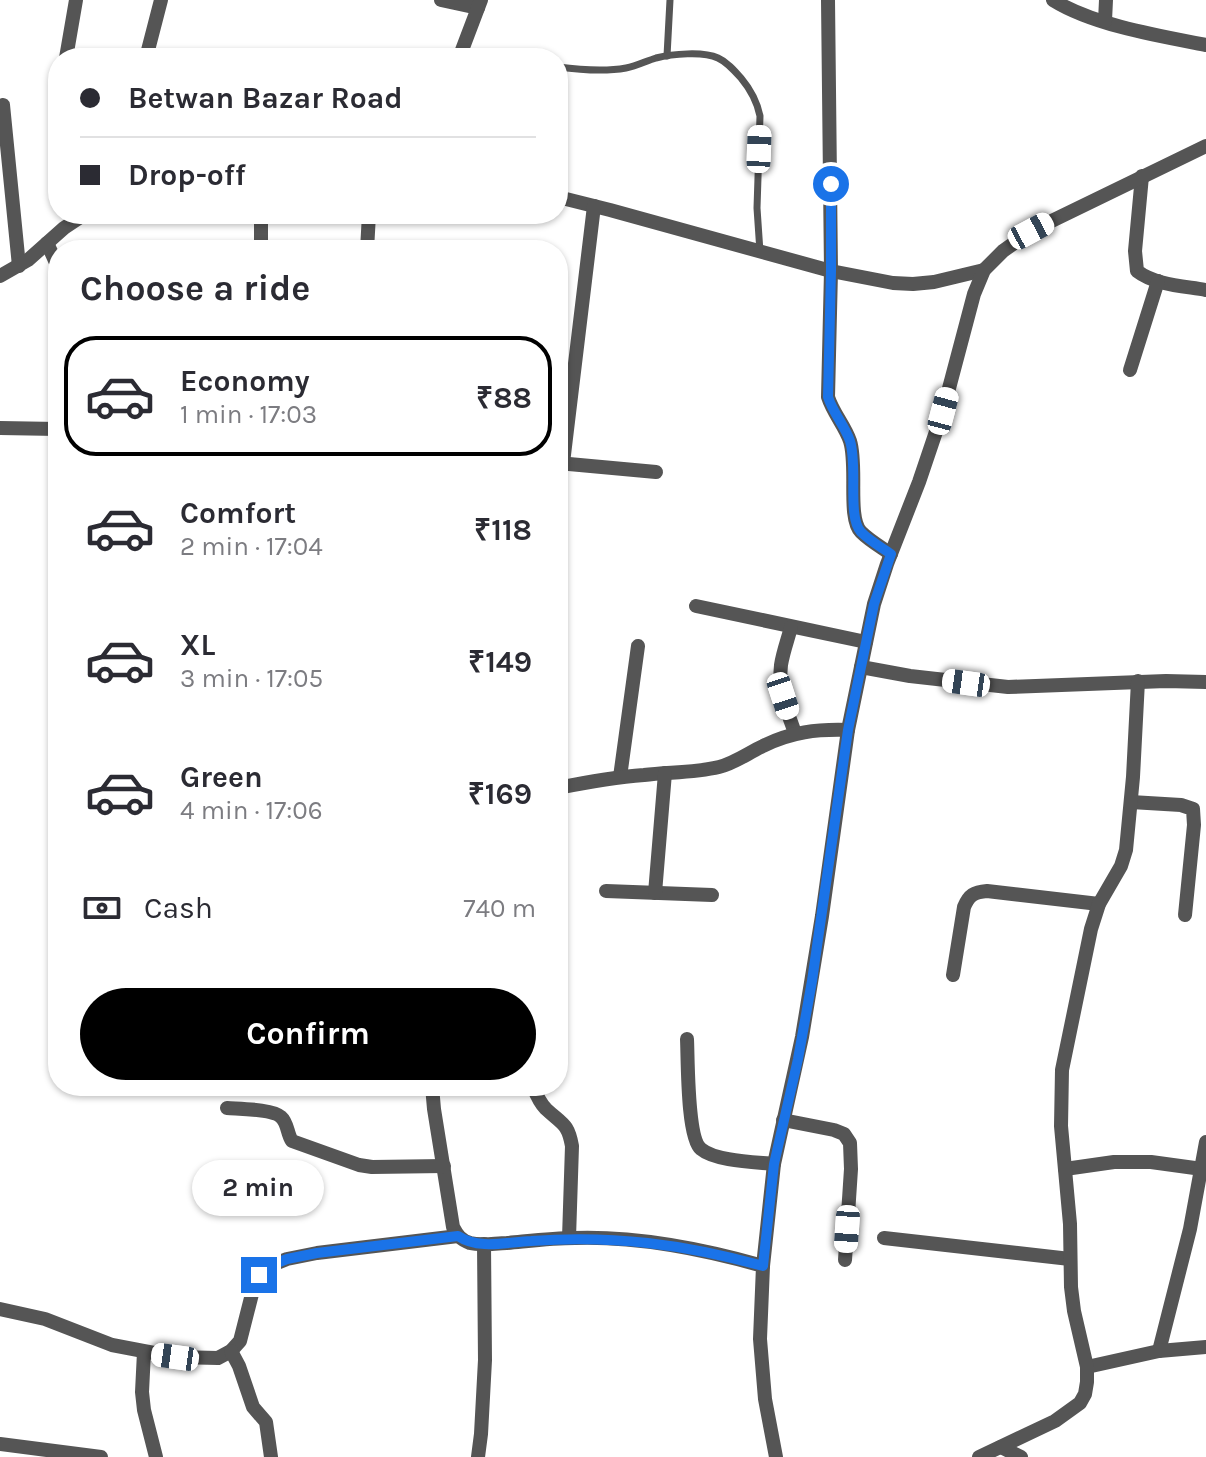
<!DOCTYPE html>
<html lang="en">
<head>
<meta charset="utf-8">
<style>
	body { margin:0; font-family:Karla,sans-serif; background:#f7f7f7; color:#2b2b33; height:100vh; display:flex; flex-direction:column; font-size:30px; white-space:nowrap }
	* { box-sizing:border-box; margin:0 }
	p { font-size:26px; color:#7c7c81 }
	.icon { flex:none; width:44px; height:44px; fill:none; stroke:currentColor; stroke-width:2; stroke-linecap:round; stroke-linejoin:round }
	.map { position:relative; flex:1; overflow:hidden }
	.drawer { position:absolute; left:48px; top:240px; width:520px; height:856px; display:flex; flex-direction:column; background:#fff; border-radius:32px; box-shadow:0 2px 6px #0004 }
	.drawer>* { flex:none }
	.hud { position:absolute; left:48px; top:48px; width:520px; height:176px; border-radius:32px; box-shadow:0 2px 6px #0004; display:grid; align-content:center; height:176px; padding:0 32px; background:#fff }
	.end { position:absolute; width:36px; height:36px; margin:-18px; border:10px solid #1a73e8; background:#fff; box-shadow:0 0 0 4px #fff }
	.from { border-radius:50% }
	.bubble { position:absolute; height:56px; border-radius:28px; background:#fff; box-shadow:0 2px 6px #0004; font-size:26px; font-weight:700; line-height:56px; text-align:center }
	.car { position:absolute; width:24px; height:48px; margin:-24px -12px; border-radius:10px; box-shadow:0 0 6px 2px #0007; background:linear-gradient(#fff 24%,#345 0 40%,#fff 0 76%,#345 0 86%,#fff 0) }
	.hud b { display:flex; align-items:center; gap:28px; height:76px; font-size:30px }
	.hud b+b { border-top:2px solid #e1e1e2 }
	.hud i { width:20px; height:20px; background:#2b2b33 }
	ul { padding:0; list-style:none }
	li { display:flex; align-items:center; gap:24px; height:120px; margin:0 16px 12px; padding:0 16px; border:4px solid transparent; border-radius:32px }
	li div { flex:1 }
	li b { display:block; font-size:30px }
	li em { font-style:normal; font-weight:700 }
	li.selected { border-color:#000 }
	li>.icon { width:72px; height:72px; stroke-width:1.5 }
	h2 { padding:0 32px; font-size:36px; line-height:96px }
	.pay { display:flex; align-items:center; gap:20px; height:88px; padding:0 32px; font-size:30px }
	.pay p { margin-inline-start:auto }
	.button { display:flex; gap:16px; margin-top:auto; padding:16px 32px }
	.button a { flex:1; height:92px; border-radius:48px; background:#000; color:#fff; font-size:32px; font-weight:700; line-height:92px; text-align:center }
	.map>svg:first-child { display:block }
</style>
</head>
<body>
<div class="map">
<svg width="1206" height="1457" viewBox="0 0 1206 1457">
	<rect width="100%" height="100%" fill="#fff"/>
	<g fill="none" stroke-linecap="round" stroke-linejoin="round">
		<g stroke="#555" stroke-width="7">
			<polyline points="667,56 670,0"/>
			<path d="M558,67c23,3 46,5 68,1 11,-2 20,-7 30,-10 16,-4 47,-7 62,0 9,4 16,12 23,20 10,12 16,23 19,38l-3,92 3,44"/>
		</g>
		<g stroke="#555" stroke-width="14">
			<polyline points="441,0 478,8"/>
			<path d="M828,0l3,271 -3,126c5,16 17,29 22,44 8,25 -3,77 11,91 9,9 20,15 30,22"/>
			<path d="M1053,0c40,25 106,36 153,45"/>
			<polyline points="1105,21 1106,0"/>
			<polyline points="66,58 76,0"/>
			<polyline points="146,58 161,0"/>
			<polyline points="459,58 481,0"/>
			<polyline points="3,105 19,266"/>
			<path d="M1142,176l-7,75 2,20c18,14 47,15 69,19"/>
			<polyline points="558,197 610,210 831,271 893,283 913,284 934,282 984,270"/>
			<polyline points="261,214 261,250"/>
			<polyline points="47,243 58,267"/>
			<polyline points="367,250 369,214"/>
			<polyline points="0,276 28,260 64,228 85,214"/>
			<polyline points="1130,370 1158,281"/>
			<polyline points="0,428 58,429"/>
			<polyline points="558,463 656,472"/>
			<polyline points="563,463 594,206"/>
			<polyline points="696,606 866,642"/>
			<path d="M791,627c-3,12 -8,25 -10,38 -3,24 6,46 14,68"/>
			<polyline points="861,667 910,676 1008,687 1166,681 1206,682"/>
			<polyline points="620,777 638,646"/>
			<path d="M558,788c29,-6 57,-11 86,-13 25,-3 50,-2 75,-8 16,-4 29,-14 44,-21 28,-14 54,-17 85,-16"/>
			<polyline points="1131,802 1181,805 1193,809 1194,825 1185,915"/>
			<polyline points="606,891 712,895"/>
			<polyline points="655,893 665,773"/>
			<path d="M953,975l11,-68c5,-12 10,-15 23,-16l112,13"/>
			<path d="M687,1039c1,20 0,99 14,110 14,12 54,13 73,15"/>
			<path d="M432,1086l2,23 19,118c4,8 8,13 17,16 12,3 25,0 37,0 22,-2 45,-5 68,-5 63,-2 128,11 188,28"/>
			<path d="M533,1086c3,8 7,17 13,23 16,15 22,14 26,37l-3,92"/>
			<path d="M227,1108c13,1 46,1 54,9 7,6 6,17 11,24l67,24 13,2 72,-1"/>
			<polyline points="783,1120 834,1130 844,1134 850,1143 851,1169 845,1260"/>
			<polyline points="1065,1169 1114,1162 1151,1162 1202,1169"/>
			<polyline points="884,1238 1070,1259"/>
			<polyline points="0,1309 45,1319 112,1345 175,1357 218,1358 231,1351 240,1341 253,1290 259,1275 272,1265 287,1259 317,1253 458,1236"/>
			<polyline points="231,1351 239,1366 253,1407 266,1422 271,1457"/>
			<polyline points="1159,1351 1190,1229 1206,1142"/>
			<polyline points="144,1352 142,1392 144,1410 156,1457"/>
			<polyline points="1087,1367 1159,1351 1206,1347"/>
			<polyline points="0,1444 101,1457"/>
			<polyline points="1001,1447 1021,1457"/>
			<polyline points="478,1457 481,1434 485,1360 484,1244"/>
			<polyline points="776,1457 765,1399 760,1339 763,1266 774,1164 802,1037 822,916 848,730 874,604 887,564 919,482 943,411 974,294 984,270 1003,251 1031,231 1206,146"/>
			<polyline points="979,1457 1055,1421 1080,1403 1085,1394 1087,1382 1087,1367 1074,1311 1071,1287 1070,1224 1061,1126 1062,1070 1091,929 1099,904 1121,866 1126,850 1133,777 1138,681"/>
		</g>
	</g>
	<g fill="none" stroke-linecap="round" stroke-linejoin="round">
		<path stroke="#1a73e8" stroke-width="10" d="M259,1275l13,-10 15,-6 30,-6 141,-17c21,14 49,6 73,5 82,-6 152,3 232,25l11,-102 24,-105 14,-78 36,-251 26,-126 17,-50c-10,-7 -21,-13 -30,-22 -14,-15 -3,-66 -11,-91 -5,-15 -17,-28 -22,-44l3,-126v-87"/>
	</g>
</svg>
<i class="end from" style="left:831px;top:184px"></i>
<i class="end" style="left:259px;top:1275px"></i>
<div class="bubble" style="left:192px;top:1160px;width:132px">2 min</div>
<i class="car" style="left:759px;top:149px;rotate:2deg"></i>
<i class="car" style="left:1031px;top:231px;rotate:62deg"></i>
<i class="car" style="left:943px;top:411px;rotate:15deg"></i>
<i class="car" style="left:966px;top:683px;rotate:278deg"></i>
<i class="car" style="left:783px;top:696px;rotate:162deg"></i>
<i class="car" style="left:847px;top:1229px;rotate:184deg"></i>
<i class="car" style="left:175px;top:1357px;rotate:278deg"></i>
<div class="hud">
<b><i class="from"></i>Betwan Bazar Road</b>
<b><i></i>Drop-off</b>
</div>
<section class="drawer">
<h2>Choose a ride</h2>
<ul>
<li class="selected"><svg class="icon" aria-label="car" viewBox="0 0 24 24"><path d="M5 17H2v-5l4-1 3-4h7l3 4 3 1v5h-3M9 17h6M6 11h13"/><circle cx="7" cy="17" r="2"/><circle cx="17" cy="17" r="2"/></svg><div><b>Economy</b><p>1 min · 17:03</p></div><em>₹88</em></li>
<li><svg class="icon" aria-label="car" viewBox="0 0 24 24"><path d="M5 17H2v-5l4-1 3-4h7l3 4 3 1v5h-3M9 17h6M6 11h13"/><circle cx="7" cy="17" r="2"/><circle cx="17" cy="17" r="2"/></svg><div><b>Comfort</b><p>2 min · 17:04</p></div><em>₹118</em></li>
<li><svg class="icon" aria-label="car" viewBox="0 0 24 24"><path d="M5 17H2v-5l4-1 3-4h7l3 4 3 1v5h-3M9 17h6M6 11h13"/><circle cx="7" cy="17" r="2"/><circle cx="17" cy="17" r="2"/></svg><div><b>XL</b><p>3 min · 17:05</p></div><em>₹149</em></li>
<li><svg class="icon" aria-label="car" viewBox="0 0 24 24"><path d="M5 17H2v-5l4-1 3-4h7l3 4 3 1v5h-3M9 17h6M6 11h13"/><circle cx="7" cy="17" r="2"/><circle cx="17" cy="17" r="2"/></svg><div><b>Green</b><p>4 min · 17:06</p></div><em>₹169</em></li>
</ul>
<div class="pay"><svg class="icon" aria-label="cash" viewBox="0 0 24 24"><path d="M3 7h18v10H3z"/><circle cx="12" cy="12" r="2"/></svg>Cash<p>740 m</p></div>
<div class="button"><a>Confirm</a></div>
</section>
</div>
</body>
</html>
